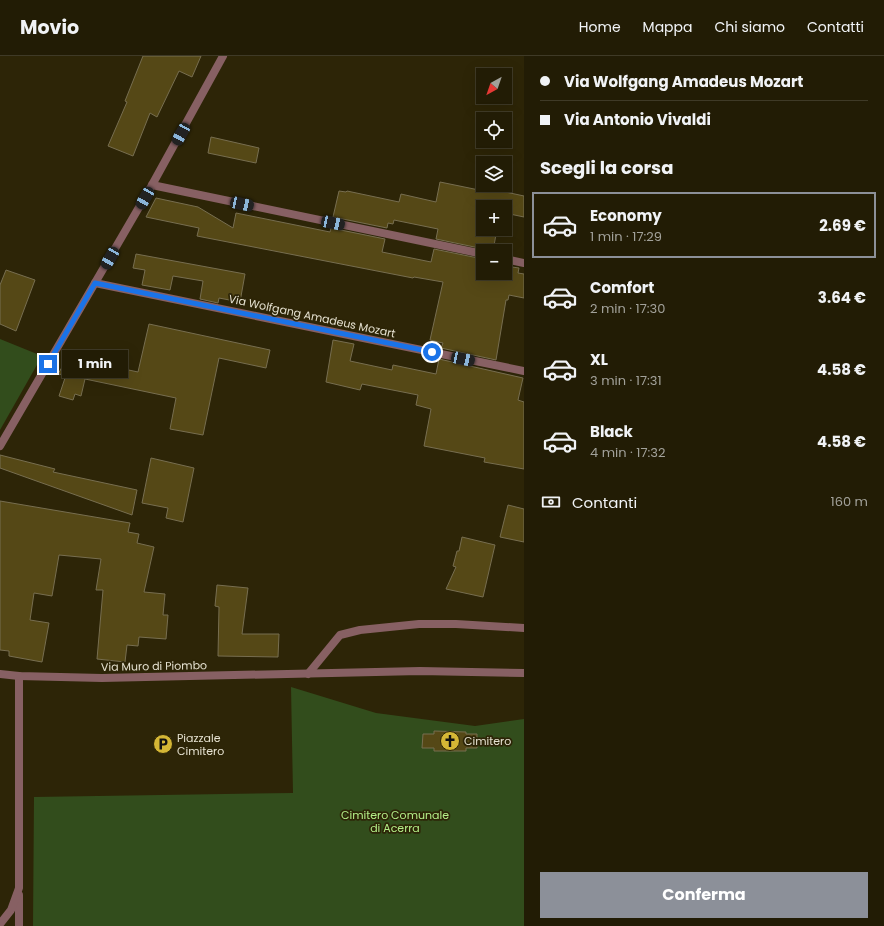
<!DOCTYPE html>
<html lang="it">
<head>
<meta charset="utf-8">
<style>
	body { margin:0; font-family:Poppins,sans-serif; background:#2e2913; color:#f1f3f6; height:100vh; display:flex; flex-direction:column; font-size:15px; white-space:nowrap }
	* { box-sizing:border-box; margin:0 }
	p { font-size:13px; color:#a2a19a }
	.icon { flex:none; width:22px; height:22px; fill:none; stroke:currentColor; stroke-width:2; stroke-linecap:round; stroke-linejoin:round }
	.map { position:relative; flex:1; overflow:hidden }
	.drawer { display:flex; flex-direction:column; background:#221c05; width:360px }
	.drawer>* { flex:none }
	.guide { display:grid; align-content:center; height:88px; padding:0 16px; background:#221c05 }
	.needle { width:26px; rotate:220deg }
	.fabs { position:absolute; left:476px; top:12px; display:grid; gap:8px }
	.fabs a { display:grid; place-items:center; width:36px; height:36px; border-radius:0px; background:#221c05; box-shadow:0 4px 16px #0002,0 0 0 1px #3f3a27; font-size:20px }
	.end { position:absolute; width:18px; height:18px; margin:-9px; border:5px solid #1a73e8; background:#fff; box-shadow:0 0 0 2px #fff }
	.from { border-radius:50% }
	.bubble { position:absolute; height:28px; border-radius:0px; background:#221c05; box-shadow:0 4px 16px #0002,0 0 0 1px #3f3a27; font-size:13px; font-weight:700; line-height:28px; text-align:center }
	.car { position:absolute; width:12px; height:24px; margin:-12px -6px; border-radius:5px; box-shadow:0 0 3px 1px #0007; background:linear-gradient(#222 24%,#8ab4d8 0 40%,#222 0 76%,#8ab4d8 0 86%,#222 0) }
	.guide b { display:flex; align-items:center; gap:14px; height:38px; font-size:15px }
	.guide b+b { border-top:1px solid #3f3a27 }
	.guide i { width:10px; height:10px; background:#f1f3f6 }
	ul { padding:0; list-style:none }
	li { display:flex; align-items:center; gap:12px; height:66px; margin:0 8px 6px; padding:0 8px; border:2px solid transparent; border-radius:0px }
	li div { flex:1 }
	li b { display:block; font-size:15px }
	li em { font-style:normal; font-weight:700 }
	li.active { border-color:#8c9099 }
	li>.icon { width:36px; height:36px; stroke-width:1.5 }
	h2 { padding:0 16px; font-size:18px; line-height:48px }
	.pay { display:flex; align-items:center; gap:10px; height:44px; padding:0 16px; font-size:15px }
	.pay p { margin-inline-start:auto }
	.cta { display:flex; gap:8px; margin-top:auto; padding:8px 16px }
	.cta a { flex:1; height:46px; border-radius:0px; background:#8c9099; color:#fff; font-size:16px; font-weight:700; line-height:46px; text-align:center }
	header { display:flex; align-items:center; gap:24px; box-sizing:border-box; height:56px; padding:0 20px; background:#221c05; border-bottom:1px solid #3f3a27 }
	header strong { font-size:19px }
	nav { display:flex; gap:22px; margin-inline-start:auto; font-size:14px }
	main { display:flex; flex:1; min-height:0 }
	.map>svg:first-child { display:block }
</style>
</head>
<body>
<header>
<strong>Movio</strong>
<nav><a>Home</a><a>Mappa</a><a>Chi siamo</a><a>Contatti</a></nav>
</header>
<main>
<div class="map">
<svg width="524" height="870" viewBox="0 0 524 870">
	<rect width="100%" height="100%" fill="#2d2507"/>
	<g fill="#324d1c">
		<polygon points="0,283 42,300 0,374"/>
		<polygon points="291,631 376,657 475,670 524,663 524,870 33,870 34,741 293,737"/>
	</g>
	<g fill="#554816" stroke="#776e50">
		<polygon points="143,0 201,0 192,21 179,15 157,61 150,57 133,100 108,90 127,46 125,45"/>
		<polygon points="211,81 259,92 256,107 208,97"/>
		<polygon points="440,126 479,134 487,132 524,140 524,161 505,157 505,151 483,151 483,173 497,173 493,195 487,195 484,193 436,183 438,173 394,164 393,168 388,167 387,172 333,161 339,135 346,136 347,135 399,146 401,138 436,146"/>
		<polygon points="156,142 198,151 233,172 236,157 330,176 331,172 385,183 382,196 431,206 434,193 483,203 483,217 505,217 505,210 519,212 518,217 524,218 524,242 509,239 508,244 506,244 496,304 441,292 443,287 430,284 443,226 414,221 413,222 197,180 199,172 146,161"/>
		<polygon points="136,198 245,218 240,246 219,242 218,247 200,243 203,225 173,220 170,234 142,229 145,214 133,212"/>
		<polygon points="6,214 35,224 16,275 0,268 0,229"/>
		<polygon points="149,268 270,294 266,312 219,302 203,379 170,373 176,342 85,323 81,340 75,338 73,344 59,340 66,319 58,318 68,301 138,316"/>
		<polygon points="333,284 354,288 350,305 392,314 393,309 436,318 439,303 523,322 518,344 524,346 524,413 484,406 485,402 424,390 431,353 416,349 418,339 362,328 360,334 326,326"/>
		<polygon points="0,399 55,413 53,416 137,434 132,459 0,412"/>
		<polygon points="151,402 194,412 183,466 166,462 168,452 142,447"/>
		<polygon points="0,445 130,467 128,476 139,478 137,487 154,491 144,536 165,538 163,559 168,559 166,583 139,581 138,590 127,589 125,606 97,603 103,534 96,534 101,503 59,499 52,540 34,537 30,564 49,567 42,606 9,600 9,595 0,594"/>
		<polygon points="508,449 524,453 524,486 500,481"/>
		<polygon points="462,481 495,489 483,541 446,533 456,511 453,510 457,495 459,495"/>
		<polygon points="217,529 248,532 242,578 279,578 278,601 218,600 219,551 215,550"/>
		<polygon points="434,675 466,676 466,678 477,678 477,692 466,692 466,695 434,695 434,692 422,692 423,678 434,678"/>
	</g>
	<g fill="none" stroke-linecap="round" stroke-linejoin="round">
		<g stroke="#876063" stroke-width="8">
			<polyline points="152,129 483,198"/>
			<polyline points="505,203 524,207"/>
			<polyline points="95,227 524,315"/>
			<polyline points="0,390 152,129 223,0"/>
			<polyline points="308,618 340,579 360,574 419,568 456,568 524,572"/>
			<polyline points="19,839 19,870"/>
			<polyline points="0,868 11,854 19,832 19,620"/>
		</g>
		<polyline stroke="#876063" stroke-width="8" points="0,618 19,620 102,622 420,615 524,617"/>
	</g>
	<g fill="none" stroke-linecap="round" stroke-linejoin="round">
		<polyline stroke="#1a73e8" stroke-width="5" points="48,308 95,227 432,296"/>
	</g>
	<defs>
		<g id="church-disc" transform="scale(1)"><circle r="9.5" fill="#d4b635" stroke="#2d2507"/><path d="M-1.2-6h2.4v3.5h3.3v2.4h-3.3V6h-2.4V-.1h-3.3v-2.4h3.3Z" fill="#111"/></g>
		<g id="parking-disc" transform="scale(1)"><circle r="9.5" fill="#d4b635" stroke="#2d2507"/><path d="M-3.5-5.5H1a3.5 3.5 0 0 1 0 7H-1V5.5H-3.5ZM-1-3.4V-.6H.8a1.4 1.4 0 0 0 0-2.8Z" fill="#111"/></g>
	</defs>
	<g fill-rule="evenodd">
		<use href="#church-disc" x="450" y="685"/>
		<use href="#parking-disc" x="163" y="688"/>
	</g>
	<g text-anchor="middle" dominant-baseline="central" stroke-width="3.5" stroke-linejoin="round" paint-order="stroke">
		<g font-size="11" fill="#e5e1d0" stroke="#2d2507">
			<text transform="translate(312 260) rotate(12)">Via Wolfgang Amadeus Mozart</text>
			<text transform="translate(154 610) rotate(-1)">Via Muro di Piombo</text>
		</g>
		<g font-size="11" fill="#e5e1d0" stroke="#2d2507" text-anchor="start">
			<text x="177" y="682">Piazzale<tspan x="177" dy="13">Cimitero</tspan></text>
			<text x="464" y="685">Cimitero</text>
		</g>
		<g font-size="11" fill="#b3ee88" stroke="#2d2507">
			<text x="395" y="759">Cimitero Comunale<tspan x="395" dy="13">di Acerra</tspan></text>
		</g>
	</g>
</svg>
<div class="fabs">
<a><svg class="needle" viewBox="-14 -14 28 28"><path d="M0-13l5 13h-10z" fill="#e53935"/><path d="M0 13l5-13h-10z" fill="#a2a19a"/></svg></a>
<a><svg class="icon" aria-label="locate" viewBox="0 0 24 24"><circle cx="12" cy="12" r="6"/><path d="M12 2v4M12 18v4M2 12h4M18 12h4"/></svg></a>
<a><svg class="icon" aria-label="layers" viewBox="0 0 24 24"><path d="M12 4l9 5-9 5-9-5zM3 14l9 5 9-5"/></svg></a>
<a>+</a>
<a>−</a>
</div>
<i class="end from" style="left:432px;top:296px"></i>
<i class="end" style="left:48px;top:308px"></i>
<div class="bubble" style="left:62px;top:294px;width:66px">1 min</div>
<i class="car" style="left:181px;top:78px;rotate:209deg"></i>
<i class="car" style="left:145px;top:142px;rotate:210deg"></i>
<i class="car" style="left:242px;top:148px;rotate:102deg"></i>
<i class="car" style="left:333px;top:167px;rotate:102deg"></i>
<i class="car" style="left:110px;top:202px;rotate:210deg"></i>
<i class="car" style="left:463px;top:303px;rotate:102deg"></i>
</div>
<section class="drawer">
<div class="guide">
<b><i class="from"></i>Via Wolfgang Amadeus Mozart</b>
<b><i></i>Via Antonio Vivaldi</b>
</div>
<h2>Scegli la corsa</h2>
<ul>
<li class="active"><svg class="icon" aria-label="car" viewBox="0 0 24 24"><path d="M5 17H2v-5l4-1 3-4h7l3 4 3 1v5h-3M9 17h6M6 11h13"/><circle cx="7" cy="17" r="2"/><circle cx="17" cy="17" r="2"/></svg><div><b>Economy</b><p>1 min · 17:29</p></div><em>2.69 €</em></li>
<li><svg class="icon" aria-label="car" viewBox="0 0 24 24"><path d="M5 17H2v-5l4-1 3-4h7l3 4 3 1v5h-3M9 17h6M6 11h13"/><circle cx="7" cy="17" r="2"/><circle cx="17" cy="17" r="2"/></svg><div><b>Comfort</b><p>2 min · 17:30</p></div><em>3.64 €</em></li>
<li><svg class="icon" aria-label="car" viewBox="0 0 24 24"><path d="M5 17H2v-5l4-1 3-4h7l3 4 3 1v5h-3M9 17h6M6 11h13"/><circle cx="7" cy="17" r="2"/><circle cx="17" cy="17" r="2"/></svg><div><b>XL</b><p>3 min · 17:31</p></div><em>4.58 €</em></li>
<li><svg class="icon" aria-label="car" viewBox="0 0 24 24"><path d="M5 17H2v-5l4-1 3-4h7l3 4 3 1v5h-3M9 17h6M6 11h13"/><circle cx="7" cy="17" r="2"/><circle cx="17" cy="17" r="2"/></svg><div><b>Black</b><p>4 min · 17:32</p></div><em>4.58 €</em></li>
</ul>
<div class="pay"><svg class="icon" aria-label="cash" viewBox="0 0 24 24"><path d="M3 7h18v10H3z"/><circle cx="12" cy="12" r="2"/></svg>Contanti<p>160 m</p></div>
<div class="cta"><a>Conferma</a></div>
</section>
</main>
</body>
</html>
